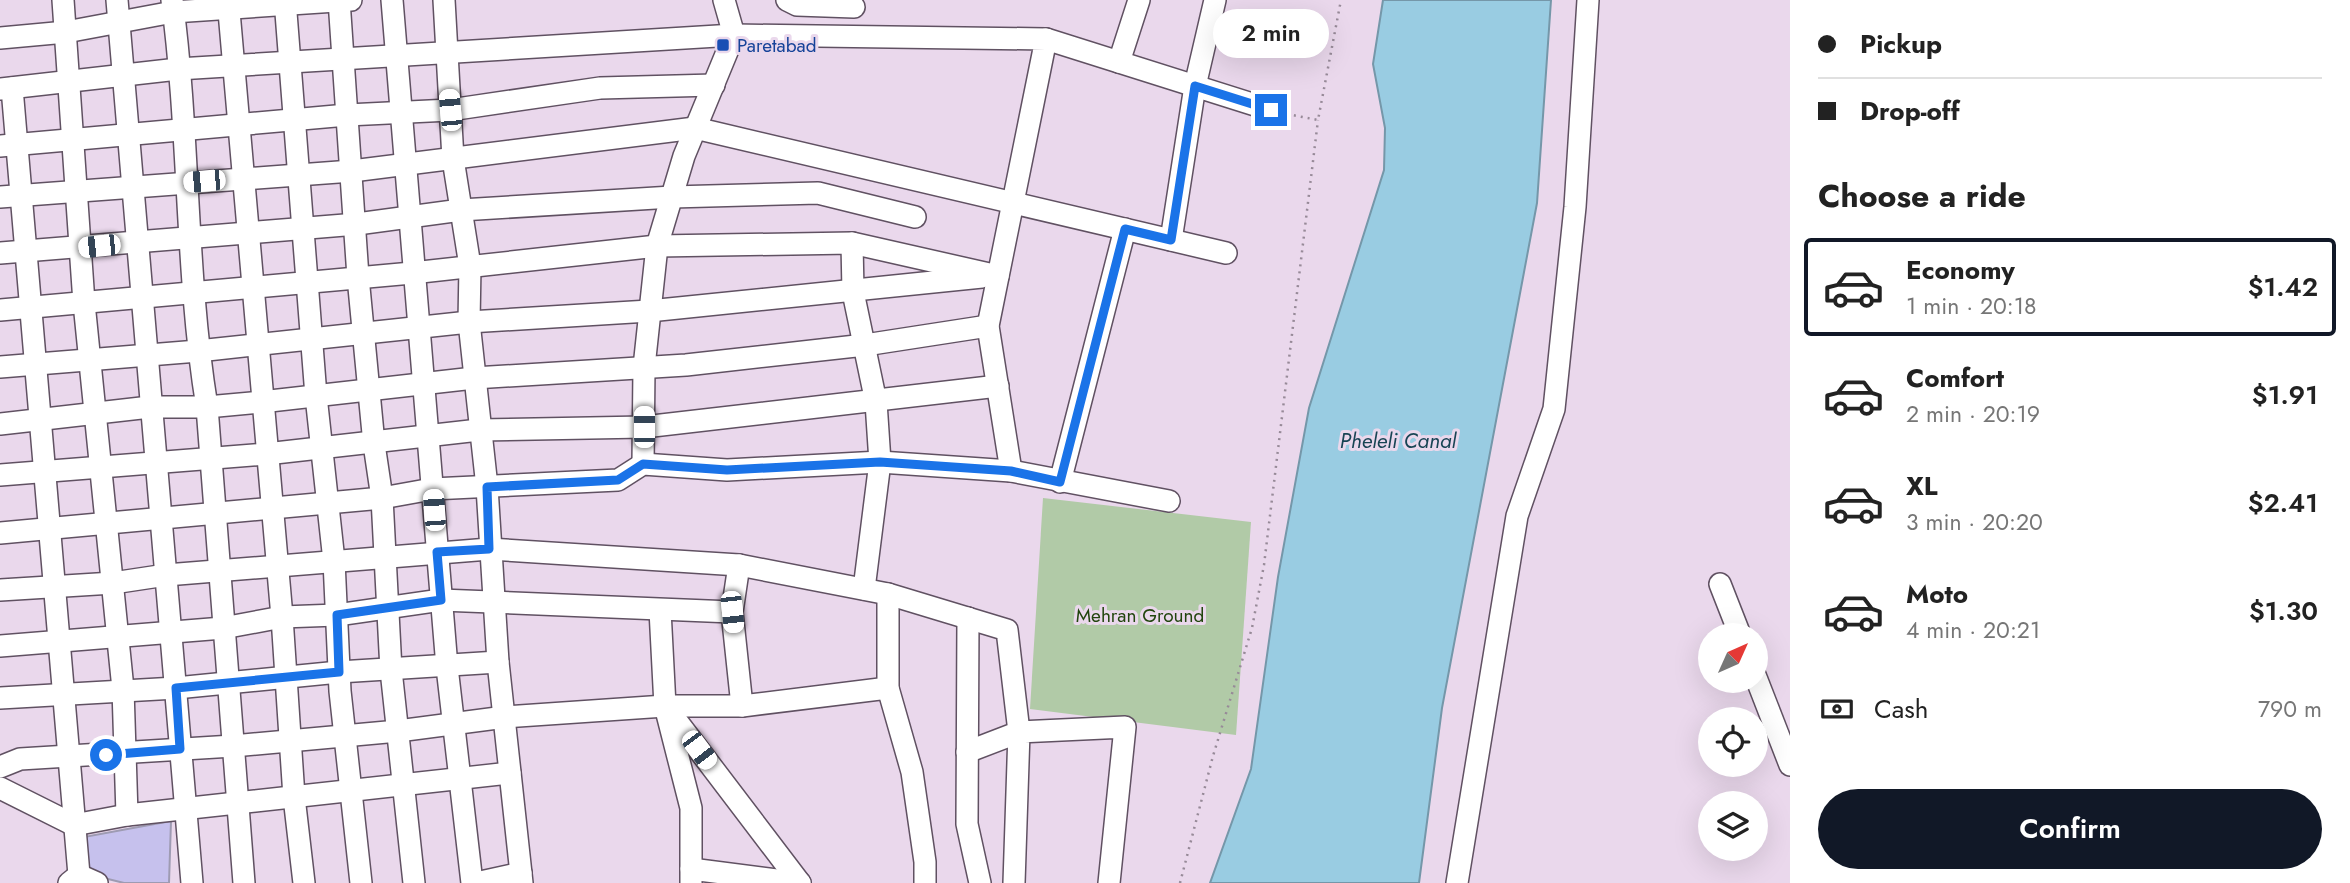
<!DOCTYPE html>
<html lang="en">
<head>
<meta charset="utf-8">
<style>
	body { margin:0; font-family:Jost,sans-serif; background:#f2f2f2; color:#222; height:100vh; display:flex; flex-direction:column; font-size:26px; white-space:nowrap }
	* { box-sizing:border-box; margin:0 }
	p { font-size:23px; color:#767676 }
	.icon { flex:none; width:38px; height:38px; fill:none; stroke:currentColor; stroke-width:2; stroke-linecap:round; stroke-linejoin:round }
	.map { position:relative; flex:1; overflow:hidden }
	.panel { display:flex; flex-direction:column; background:#fff; width:560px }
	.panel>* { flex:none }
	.banner { display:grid; align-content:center; height:154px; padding:0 28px; background:#fff }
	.needle { width:46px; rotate:45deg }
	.tools { position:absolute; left:1698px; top:623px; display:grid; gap:14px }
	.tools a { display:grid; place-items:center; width:70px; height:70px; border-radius:50%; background:#fff; box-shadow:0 7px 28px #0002; font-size:35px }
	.end { position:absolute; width:32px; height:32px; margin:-16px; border:9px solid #1a73e8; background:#fff; box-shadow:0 0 0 4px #fff }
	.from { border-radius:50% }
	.bubble { position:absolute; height:49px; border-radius:24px; background:#fff; box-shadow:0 7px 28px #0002; font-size:23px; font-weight:600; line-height:49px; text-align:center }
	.car { position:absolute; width:21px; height:42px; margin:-21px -10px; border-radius:9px; box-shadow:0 0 5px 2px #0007; background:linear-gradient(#fff 24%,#345 0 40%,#fff 0 76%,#345 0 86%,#fff 0) }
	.banner b { display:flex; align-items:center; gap:24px; height:66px; font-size:26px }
	.banner b+b { border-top:2px solid #e0e0e0 }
	.banner i { width:18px; height:18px; background:#222 }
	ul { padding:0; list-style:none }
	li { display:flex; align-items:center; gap:21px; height:98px; margin:0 14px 10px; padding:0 14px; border:4px solid transparent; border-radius:7px }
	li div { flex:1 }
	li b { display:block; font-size:26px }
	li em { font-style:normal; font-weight:600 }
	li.current { border-color:#111827 }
	li>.icon { width:63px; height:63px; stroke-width:1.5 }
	h2 { padding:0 28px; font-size:32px; line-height:84px }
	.pay { display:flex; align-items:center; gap:18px; height:77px; padding:0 28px; font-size:26px }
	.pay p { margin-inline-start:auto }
	.primary-button { display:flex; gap:14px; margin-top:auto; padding:14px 28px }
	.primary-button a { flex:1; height:80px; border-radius:42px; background:#111827; color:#fff; font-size:28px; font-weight:600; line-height:80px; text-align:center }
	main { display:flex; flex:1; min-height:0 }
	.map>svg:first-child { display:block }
</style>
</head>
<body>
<main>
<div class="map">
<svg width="1790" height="883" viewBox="0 0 1790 883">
	<rect width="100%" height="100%" fill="#ead8ec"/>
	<polygon fill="#b1caa7" points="1043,498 1251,522 1236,735 1030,709"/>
	<polygon fill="#99cce2" stroke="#7597a9" stroke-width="2" points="1383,0 1551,0 1537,203 1442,708 1419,883 1210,883 1251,769 1278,577 1309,408 1384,170 1385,128 1373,64"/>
	<polygon fill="#c6c1ed" stroke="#9e9bb2" stroke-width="2" points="171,821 169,883 124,883 88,874 84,837"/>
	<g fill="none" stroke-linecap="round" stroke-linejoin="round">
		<g stroke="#605162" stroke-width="24">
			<g id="minor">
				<polyline points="63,0 84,303 123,689 127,815"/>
				<polyline points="117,0 192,883"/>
				<path d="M172,0c18,135 13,272 35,407l37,476"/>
				<polyline points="228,0 282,617 294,797 304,883"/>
				<polyline points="285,0 316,396 334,561 340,691 361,883"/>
				<polyline points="339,0 358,277 374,444 382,498 391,670 414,883"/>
				<polyline points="392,0 447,667 472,883"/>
				<polyline points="444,0 453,159 470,266 469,322 487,487 498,662 522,883"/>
				<polyline points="787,0 797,5 854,7"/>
				<polyline points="0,38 66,32 173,12 351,0"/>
				<polyline points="1046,39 1271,110"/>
				<polyline points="1119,62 1139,0"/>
				<polyline points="12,88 79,875"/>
				<polyline points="0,89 178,69 734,35 1046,39 988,326 1011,471"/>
				<polyline points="0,146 347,115 450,110 600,88 714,85"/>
				<polyline points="0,197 352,171 695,128 1226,253"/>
				<polyline points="1171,240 1195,86 1215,0"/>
				<polyline points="852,243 853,292 876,402 880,462 864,589"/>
				<polyline points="0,253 357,224 461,210 672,197 818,193 915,217"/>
				<polyline points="0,310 412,273 657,246 852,243 998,276"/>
				<polyline points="0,367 198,351 469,322 649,311 982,277"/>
				<polyline points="0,424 150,407 207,407 261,402 474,378 686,365 865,345 988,326"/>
				<polyline points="643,464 644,367 657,246 684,156 734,35 724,0"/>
				<polyline points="0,475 266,454 479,430 644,427 998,386"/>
				<polyline points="1060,482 1125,229"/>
				<polyline points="0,533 382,498 432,489 618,480 643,464 727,470 880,462 1011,471 1169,501"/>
				<polyline points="1720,584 1740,635"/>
				<polyline points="0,590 113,583 166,575 489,549 739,565 888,594 1007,630 1019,732 967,752"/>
				<polyline points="888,594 888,688 912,772 925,862 925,883"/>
				<polyline points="660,610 665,706 691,808 691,883"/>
				<polyline points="732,612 742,706"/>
				<polyline points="968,618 967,824 980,883"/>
				<polyline points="0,646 223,628 282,617 337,615 441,600 732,612 739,565"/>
				<polyline points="1755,675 1790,765"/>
				<polyline points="0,698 176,688 339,672 498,662"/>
				<polyline points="670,712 800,883"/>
				<polyline points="0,767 20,759 233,746 398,731 505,717 665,706 742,706 888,688"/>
				<polyline points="0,788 74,825 127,815 510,773"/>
				<polyline points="691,869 800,883"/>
				<polyline points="69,883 79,875 97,883"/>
				<polyline points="476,883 521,873"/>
				<polyline points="1014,883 1019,732 1125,727 1109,883"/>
				<polyline points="1457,883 1517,516 1554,409 1575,207 1588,0"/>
			</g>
		</g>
		<g stroke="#978a98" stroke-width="2.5" stroke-dasharray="2 5" stroke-linecap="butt">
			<polyline points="1287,114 1318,120 1341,0"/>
			<polyline points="1180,883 1213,756 1252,628 1264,565 1318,120"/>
		</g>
		<use href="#minor" stroke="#fff" stroke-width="21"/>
	</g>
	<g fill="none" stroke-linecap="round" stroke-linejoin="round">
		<polyline stroke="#1a73e8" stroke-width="9" points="106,755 180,749 176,688 339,672 337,615 441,600 437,552 489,549 487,487 618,480 643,464 727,470 880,462 1011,471 1060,482 1125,229 1171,240 1195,86 1271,110"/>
	</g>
	<rect fill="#1a4fb4" stroke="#ead8ec" stroke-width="2.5" x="716" y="38" width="14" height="14" rx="3.5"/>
	<g text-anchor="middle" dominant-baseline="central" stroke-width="6" stroke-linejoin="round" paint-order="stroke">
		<g font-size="19" fill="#164399" stroke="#ead8ec" text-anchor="start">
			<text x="737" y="45">Paretabad</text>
		</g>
		<g font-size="19" fill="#21450d" stroke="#ead8ec">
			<text x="1140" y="615">Mehran Ground</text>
		</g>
		<g font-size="21" font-style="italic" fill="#184454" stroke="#ead8ec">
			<text x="1398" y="441">Pheleli Canal</text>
		</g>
	</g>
</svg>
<div class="tools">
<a><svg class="needle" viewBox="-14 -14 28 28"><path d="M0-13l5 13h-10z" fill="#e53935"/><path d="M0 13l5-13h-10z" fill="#767676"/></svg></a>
<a><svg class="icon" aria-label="locate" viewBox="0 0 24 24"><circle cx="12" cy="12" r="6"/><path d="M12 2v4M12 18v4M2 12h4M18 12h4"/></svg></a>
<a><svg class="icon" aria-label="layers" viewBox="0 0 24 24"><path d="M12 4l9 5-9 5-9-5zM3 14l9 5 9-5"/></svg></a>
</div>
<i class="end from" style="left:106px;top:755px"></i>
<i class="end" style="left:1271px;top:110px"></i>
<div class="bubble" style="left:1213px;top:9px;width:116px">2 min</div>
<i class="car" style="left:450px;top:110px;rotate:355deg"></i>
<i class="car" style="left:204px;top:181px;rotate:265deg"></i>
<i class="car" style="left:99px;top:246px;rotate:264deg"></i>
<i class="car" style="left:644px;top:427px;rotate:0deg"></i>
<i class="car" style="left:434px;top:510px;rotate:356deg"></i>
<i class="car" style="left:732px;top:612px;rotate:174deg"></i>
<i class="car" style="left:699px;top:750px;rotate:143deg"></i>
</div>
<section class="panel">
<div class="banner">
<b><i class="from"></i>Pickup</b>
<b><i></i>Drop-off</b>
</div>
<h2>Choose a ride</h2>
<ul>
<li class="current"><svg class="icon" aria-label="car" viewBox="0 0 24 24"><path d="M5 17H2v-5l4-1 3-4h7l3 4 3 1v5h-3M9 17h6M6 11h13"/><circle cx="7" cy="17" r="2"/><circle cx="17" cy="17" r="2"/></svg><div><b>Economy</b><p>1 min · 20:18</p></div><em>$1.42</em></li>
<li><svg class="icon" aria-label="car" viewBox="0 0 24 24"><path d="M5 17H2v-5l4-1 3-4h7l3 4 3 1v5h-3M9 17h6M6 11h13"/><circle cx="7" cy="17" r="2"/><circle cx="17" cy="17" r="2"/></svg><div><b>Comfort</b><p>2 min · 20:19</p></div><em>$1.91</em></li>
<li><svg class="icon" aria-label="car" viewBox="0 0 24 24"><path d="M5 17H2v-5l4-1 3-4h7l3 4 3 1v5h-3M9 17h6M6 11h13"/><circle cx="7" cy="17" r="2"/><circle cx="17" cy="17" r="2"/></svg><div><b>XL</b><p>3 min · 20:20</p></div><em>$2.41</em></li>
<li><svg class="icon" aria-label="car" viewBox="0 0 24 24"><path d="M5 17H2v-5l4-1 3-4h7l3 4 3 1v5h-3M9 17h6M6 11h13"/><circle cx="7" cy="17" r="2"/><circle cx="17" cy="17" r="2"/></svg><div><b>Moto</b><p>4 min · 20:21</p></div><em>$1.30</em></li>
</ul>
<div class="pay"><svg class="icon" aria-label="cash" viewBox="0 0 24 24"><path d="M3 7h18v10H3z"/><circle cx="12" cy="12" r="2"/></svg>Cash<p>790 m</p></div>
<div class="primary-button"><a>Confirm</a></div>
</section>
</main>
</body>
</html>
